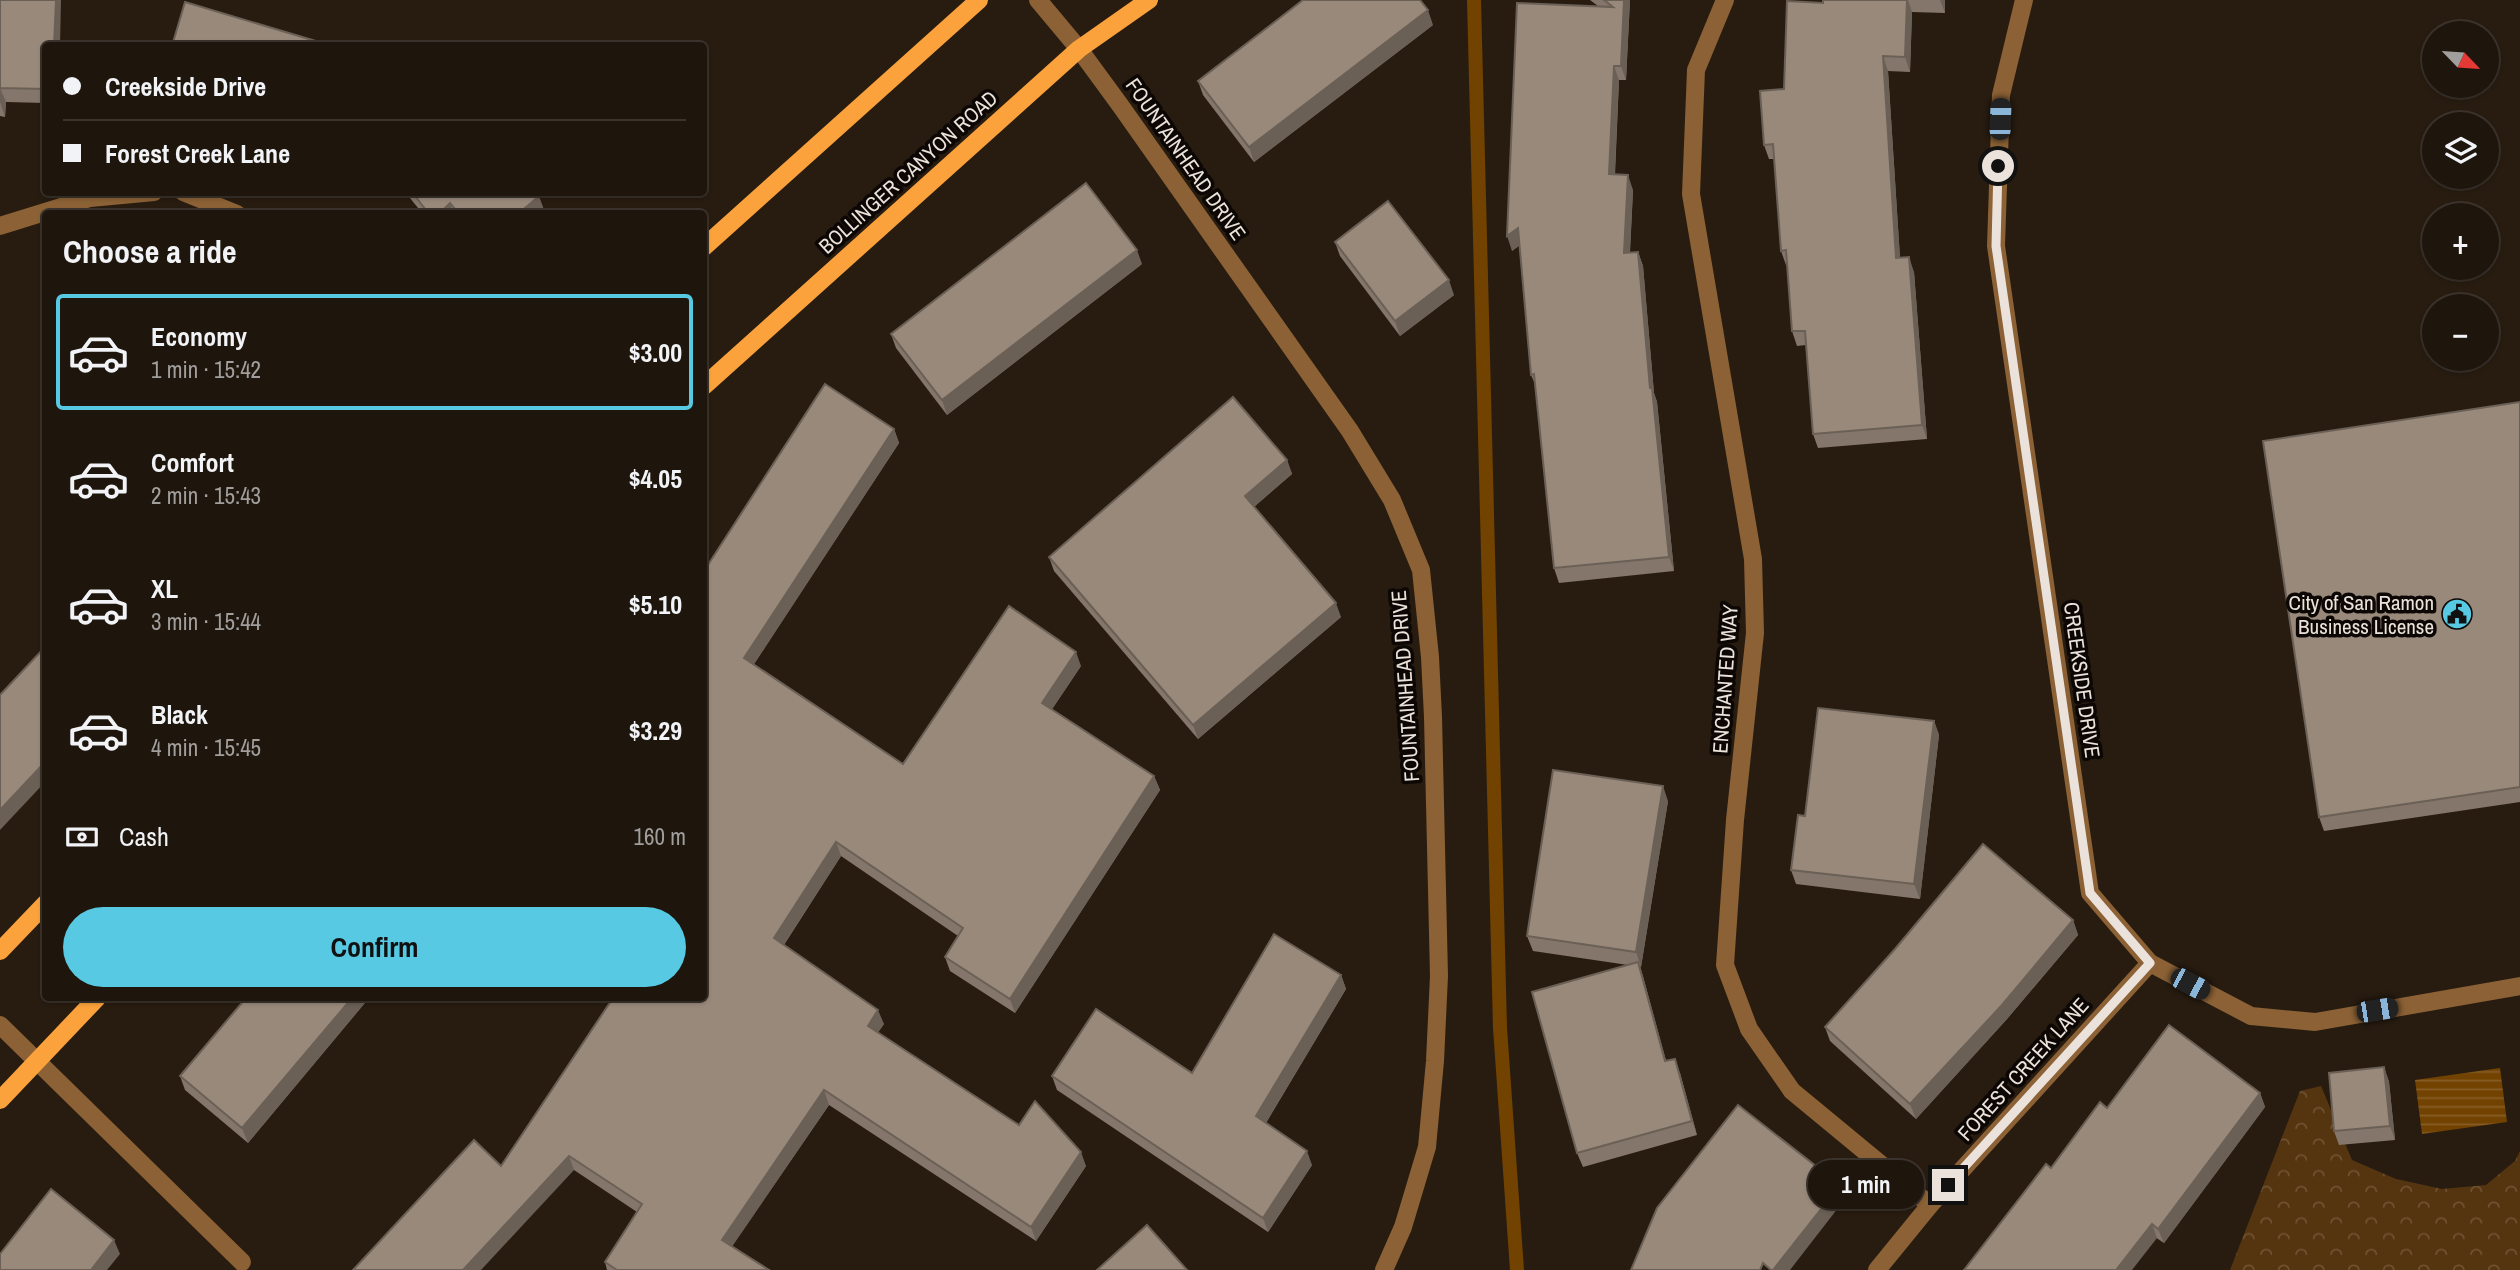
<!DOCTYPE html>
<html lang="en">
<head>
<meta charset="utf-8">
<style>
	body { margin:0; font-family:"Archivo Narrow",sans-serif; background:#261e15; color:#f1f3f6; height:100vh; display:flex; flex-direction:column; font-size:26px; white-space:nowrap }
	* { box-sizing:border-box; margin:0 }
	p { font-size:23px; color:#a19f9d }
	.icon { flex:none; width:38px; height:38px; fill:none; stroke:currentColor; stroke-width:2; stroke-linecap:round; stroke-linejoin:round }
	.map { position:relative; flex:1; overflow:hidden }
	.panel { position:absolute; left:42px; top:210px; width:665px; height:791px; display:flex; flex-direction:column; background:#1e150c; border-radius:7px; box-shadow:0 2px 5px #0004,0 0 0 2px #3c342d }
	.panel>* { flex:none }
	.hud { position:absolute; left:42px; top:42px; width:665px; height:154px; border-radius:7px; box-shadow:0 2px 5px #0004,0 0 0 2px #3c342d; display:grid; align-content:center; height:154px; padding:0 21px; background:#1e150c }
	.needle { width:46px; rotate:115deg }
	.buttons { position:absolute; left:2422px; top:21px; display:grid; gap:14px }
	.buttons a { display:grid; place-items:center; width:77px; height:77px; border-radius:50%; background:#1e150c; box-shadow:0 2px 5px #0004,0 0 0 2px #3c342d; font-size:35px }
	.end { position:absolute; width:32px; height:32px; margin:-16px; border:9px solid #ebe3db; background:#111; box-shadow:0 0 0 4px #111 }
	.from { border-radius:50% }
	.bubble { position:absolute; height:49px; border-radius:24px; background:#1e150c; box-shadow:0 2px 5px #0004,0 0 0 2px #3c342d; font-size:23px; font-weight:800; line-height:49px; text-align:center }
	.car { position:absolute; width:21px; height:42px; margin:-21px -10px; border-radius:9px; box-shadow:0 0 5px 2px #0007; background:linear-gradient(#222 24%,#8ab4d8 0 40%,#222 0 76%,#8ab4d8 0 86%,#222 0) }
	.hud b { display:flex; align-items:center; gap:24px; height:66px; font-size:26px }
	.hud b+b { border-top:2px solid #3c342d }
	.hud i { width:18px; height:18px; background:#f1f3f6 }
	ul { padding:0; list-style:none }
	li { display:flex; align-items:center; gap:21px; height:116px; margin:0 14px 10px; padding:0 7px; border:4px solid transparent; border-radius:7px }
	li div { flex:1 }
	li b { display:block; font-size:26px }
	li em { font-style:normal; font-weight:800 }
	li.current { border-color:#57c9e2 }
	li>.icon { width:63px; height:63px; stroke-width:1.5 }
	h2 { padding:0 21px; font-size:32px; line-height:84px }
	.pay { display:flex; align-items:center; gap:18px; height:77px; padding:0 21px; font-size:26px }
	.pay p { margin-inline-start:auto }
	.cta { display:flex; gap:14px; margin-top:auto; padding:14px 21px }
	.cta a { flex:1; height:80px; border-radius:42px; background:#57c9e2; color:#111; font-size:28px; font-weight:800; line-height:80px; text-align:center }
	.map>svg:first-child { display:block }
</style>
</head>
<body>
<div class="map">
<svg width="2520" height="1270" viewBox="0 0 2520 1270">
	<defs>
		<pattern id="forest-crowns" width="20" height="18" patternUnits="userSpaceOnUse" patternTransform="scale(1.75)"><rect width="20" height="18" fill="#553510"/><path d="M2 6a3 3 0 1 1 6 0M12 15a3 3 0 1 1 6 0" fill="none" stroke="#6e5232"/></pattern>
		<pattern id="water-rules" width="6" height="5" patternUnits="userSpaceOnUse" patternTransform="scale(1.75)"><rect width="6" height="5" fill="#724200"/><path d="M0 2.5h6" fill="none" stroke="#865d25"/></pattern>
	</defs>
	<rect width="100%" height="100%" fill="#281c10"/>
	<polygon fill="url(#forest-crowns)" points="2321,1086 2352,1160 2396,1179 2442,1189 2486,1185 2515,1161 2520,1151 2520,1270 2230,1270 2300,1091"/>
	<polygon fill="url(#water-rules)" points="2500,1068 2507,1122 2422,1134 2415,1080"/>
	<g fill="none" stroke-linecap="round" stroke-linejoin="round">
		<polyline stroke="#724200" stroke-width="14" points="1474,0 1500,1028 1517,1270"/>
		<g stroke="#8b6135" stroke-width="18">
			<polyline points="1038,0 1079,49 1120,105 1350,431 1392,500 1421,570 1430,657 1433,717 1439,976 1435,1061 1427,1147 1403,1227 1384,1270"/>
			<polyline points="1725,0 1696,70 1691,194 1753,559 1755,633 1735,820 1725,965 1749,1029 1792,1091 1930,1205"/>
			<polyline points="2024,0 2001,95 1996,246 2090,893 2150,963 2251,1016 2315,1022 2520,986"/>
			<polyline points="183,192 237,214"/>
			<polyline points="0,226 90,198 154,192"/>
			<polyline points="0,1025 242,1262"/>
			<polyline points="1877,1270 1930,1205 2150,963"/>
		</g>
		<g stroke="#fba23c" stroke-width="18">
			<polyline points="704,247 979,0"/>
			<polyline points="704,386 1079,49 1149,0"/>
			<polyline points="0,951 46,903"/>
			<polyline points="0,1100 97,998"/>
		</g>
	</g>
	<g fill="#84766a">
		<polygon points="0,0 46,46 46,103 6,102 5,117 0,116"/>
		<polygon points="1590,0 1630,0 1626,80 1619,80 1615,175 1633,190 1630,253 1638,252 1643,266 1654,393 1657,402 1674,571 1559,583 1554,568 1535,384 1531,375 1520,245 1512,251 1598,6"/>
		<polygon points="1823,0 1945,0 1945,13 1912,12 1910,72 1888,71 1900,258 1914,272 1927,439 1818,448 1813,434 1806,345 1797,346 1792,331 1787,265 1786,265 1781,251 1774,159 1769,159 1764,145 1784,89 1823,3"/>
		<polygon points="1433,25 1254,162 1203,95 1198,81"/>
		<polygon points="405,192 536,192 544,210 540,214 423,214"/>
		<polygon points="1335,242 1454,295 1400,336 1340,256"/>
		<polygon points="1142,264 947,415 896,348 891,334"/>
		<polygon points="2520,402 2520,802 2324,831 2319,817"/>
		<polygon points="894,429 899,443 754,664 903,764 1081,666 1052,709 1154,776 1160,790 1015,1013 950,971 945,957 958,936 841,856 784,945 884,1024 878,1032 1019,1125 1086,1166 1036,1241 829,1105 732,1246 769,1270 607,1270 605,1262 637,1212 574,1170 501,1166 704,998 704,571"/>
		<polygon points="1287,460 1292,474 1254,507 1341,617 1198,739 1054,571 1049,557"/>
		<polygon points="1934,721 1939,735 1920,899 1796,884 1791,870 1805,816"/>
		<polygon points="1668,801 1641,967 1640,966 1666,1061 1680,1073 1697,1135 1583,1167 1577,1153 1628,965 1533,951 1527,936"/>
		<polygon points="2073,920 2078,935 2007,1019 1916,1119 1830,1041 1825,1027"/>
		<polygon points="1341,975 1346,989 1266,1123 1312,1165 1268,1232 1057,1090 1052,1076 1192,1073"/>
		<polygon points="246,998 369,998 248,1143 185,1090 180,1076"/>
		<polygon points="2384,1067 2389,1082 2395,1140 2339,1145 2334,1131"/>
		<polygon points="2260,1093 2265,1107 2164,1243 2051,1168"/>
	</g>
	<g fill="#6b6056">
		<polygon points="56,0 61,0 60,46 54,46"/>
		<polygon points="1624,0 1630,0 1626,80 1621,66"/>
		<polygon points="1907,0 1908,0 1912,12 1910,72 1905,57"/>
		<polygon points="1940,0 1945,0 1945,13"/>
		<polygon points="1428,10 1433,25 1254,162 1249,147"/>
		<polygon points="1883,56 1888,71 1901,273 1896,258"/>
		<polygon points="1614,66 1619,80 1614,189 1609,174"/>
		<polygon points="0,88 6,102 5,117 0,102"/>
		<polygon points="1628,175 1633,190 1629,268 1624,253"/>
		<polygon points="539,196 544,210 540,214 518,214"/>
		<polygon points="450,203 454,214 439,214"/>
		<polygon points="1518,228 1523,242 1512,251 1507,236"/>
		<polygon points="1137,250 1142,264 947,415 942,400"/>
		<polygon points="1638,252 1643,266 1654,393 1657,402 1674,571 1669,557 1650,388"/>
		<polygon points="1909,257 1914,272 1927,439 1922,425"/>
		<polygon points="1449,280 1454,295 1400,336 1395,321"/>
		<polygon points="894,429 899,443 749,672 744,658"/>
		<polygon points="1287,460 1292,474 1250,510 1245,496"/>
		<polygon points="1336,603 1341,617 1198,739 1193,725"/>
		<polygon points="1076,652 1081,666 1047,717 1042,703"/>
		<polygon points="1934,721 1939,735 1920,899 1914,884"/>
		<polygon points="46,761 46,781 0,830 0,810"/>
		<polygon points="1154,776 1160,790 1015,1013 1010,999"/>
		<polygon points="1663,786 1668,801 1641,967 1636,952"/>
		<polygon points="836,842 841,856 779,952 774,938"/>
		<polygon points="2073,920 2078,935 2007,1019 1916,1119 1910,1104"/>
		<polygon points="1638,962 1643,976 1670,1075 1665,1061"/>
		<polygon points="1341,975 1346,989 1261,1131 1256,1116"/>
		<polygon points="352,998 369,998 248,1143 242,1128"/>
		<polygon points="878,1010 884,1024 873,1040 868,1026"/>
		<polygon points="1675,1059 1680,1073 1697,1135 1692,1121"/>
		<polygon points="2384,1067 2389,1082 2395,1140 2390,1126"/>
		<polygon points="824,1090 829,1105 727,1254 722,1240"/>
		<polygon points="2260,1093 2265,1107 2164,1243 2158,1229"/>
		<polygon points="1307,1151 1312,1165 1268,1232 1263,1218"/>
		<polygon points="1081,1152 1086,1166 1036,1241 1031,1227"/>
		<polygon points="569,1156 574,1170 481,1270 463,1270"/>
		<polygon points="1840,1185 1845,1199 1790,1270 1773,1270"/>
		<polygon points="2152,1224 2157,1238 2132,1270 2116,1270"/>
		<polygon points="114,1240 120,1254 107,1270 91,1270"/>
	</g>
	<g fill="#99897b" stroke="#6b6056" stroke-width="2">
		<polygon points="0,0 56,0 54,46 46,46 46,89 0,88 0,102"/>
		<polygon points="1303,0 1420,0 1428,10 1249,147 1198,81"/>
		<polygon points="1604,0 1624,0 1621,66 1614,66 1609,174 1628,175 1624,253 1638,252 1650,388 1652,388 1669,557 1554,568 1534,374 1531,375 1518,228 1507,236 1517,3 1613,7"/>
		<polygon points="1823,0 1907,0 1905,57 1883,56 1896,258 1909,257 1922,425 1813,434 1805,331 1792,331 1786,250 1781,251 1773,144 1764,145 1760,91 1784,89 1787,1 1823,3"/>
		<polygon points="185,2 319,42 318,46 172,46"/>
		<polygon points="1086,183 1137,250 942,400 891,334"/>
		<polygon points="412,192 536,192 539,196 518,214 459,214 450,203 439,214 429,214"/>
		<polygon points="1388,201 1449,280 1395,321 1335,242"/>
		<polygon points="825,384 894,429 744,658 903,764 1009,606 1076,652 1042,703 1154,776 1010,999 945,957 963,928 836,842 774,938 878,1010 868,1026 1019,1125 1035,1101 1081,1152 1031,1227 824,1090 722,1240 769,1270 617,1270 605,1262 642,1204 569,1156 463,1270 353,1270 474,1140 501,1166 613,998 704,998 704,571"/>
		<polygon points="1233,397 1287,460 1245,496 1336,603 1193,725 1049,557"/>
		<polygon points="2520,402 2520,787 2319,817 2263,441"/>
		<polygon points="46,646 46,761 0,810 0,695"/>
		<polygon points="1818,708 1934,721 1914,884 1791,870 1798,815 1805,816"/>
		<polygon points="1553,770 1663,786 1636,952 1527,936"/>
		<polygon points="1983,844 2073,920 2002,1005 1910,1104 1825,1027 1895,949"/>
		<polygon points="1274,934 1341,975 1256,1116 1307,1151 1263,1218 1052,1076 1096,1009 1192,1073"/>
		<polygon points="1638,962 1665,1061 1675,1059 1692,1121 1577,1153 1532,992"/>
		<polygon points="246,998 352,998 242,1128 180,1076"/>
		<polygon points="2169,1025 2260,1093 2158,1229 2152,1224 2116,1270 1964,1270 2046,1164 2051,1168 2100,1102 2107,1108"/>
		<polygon points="2384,1067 2390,1126 2334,1131 2329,1073"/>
		<polygon points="1738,1105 1840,1185 1773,1270 1771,1270 1763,1263 1760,1270 1631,1270 1657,1208"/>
		<polygon points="51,1189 114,1240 91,1270 0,1270 0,1254"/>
		<polygon points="1147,1225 1187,1270 1097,1270"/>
	</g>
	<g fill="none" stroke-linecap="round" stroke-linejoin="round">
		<polyline stroke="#ebe3db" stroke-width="9" points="1948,1185 2150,963 2090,893 1996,246 1998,166"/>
	</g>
	<defs>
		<g id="civic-disc" transform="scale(1.575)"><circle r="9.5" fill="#57c9e2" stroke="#0c0704"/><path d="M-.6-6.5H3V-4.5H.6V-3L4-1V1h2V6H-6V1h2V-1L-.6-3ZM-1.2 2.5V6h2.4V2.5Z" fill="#111"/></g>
	</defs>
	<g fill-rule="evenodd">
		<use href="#civic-disc" x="2457" y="614"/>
	</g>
	<g text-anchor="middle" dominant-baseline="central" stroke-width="7" stroke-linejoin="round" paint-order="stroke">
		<g font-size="21" fill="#ebe3db" stroke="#0c0704">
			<text transform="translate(1186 159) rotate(55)">FOUNTAINHEAD DRIVE</text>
			<text transform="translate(908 172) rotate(-42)">BOLLINGER CANYON ROAD</text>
			<text transform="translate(1725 679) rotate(-86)">ENCHANTED WAY</text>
			<text transform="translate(2082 680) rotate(82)">CREEKSIDE DRIVE</text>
			<text transform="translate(1405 686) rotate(-94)">FOUNTAINHEAD DRIVE</text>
			<text transform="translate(2023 1069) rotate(-48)">FOREST CREEK LANE</text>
		</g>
		<g font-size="21" fill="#ebe3db" stroke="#0c0704" text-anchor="end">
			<text x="2434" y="602">City of San Ramon<tspan x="2434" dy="24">Business License</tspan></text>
		</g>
	</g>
</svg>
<div class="buttons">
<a><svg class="needle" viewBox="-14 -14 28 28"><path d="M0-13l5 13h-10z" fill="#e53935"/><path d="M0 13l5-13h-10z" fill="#a19f9d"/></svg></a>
<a><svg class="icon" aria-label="layers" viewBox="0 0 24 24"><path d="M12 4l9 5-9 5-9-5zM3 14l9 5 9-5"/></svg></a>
<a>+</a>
<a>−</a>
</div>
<i class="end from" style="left:1998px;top:166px"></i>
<i class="end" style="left:1948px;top:1185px"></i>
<div class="bubble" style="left:1808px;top:1160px;width:116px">1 min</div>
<i class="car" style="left:2000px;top:119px;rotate:2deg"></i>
<i class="car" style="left:2190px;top:984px;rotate:118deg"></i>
<i class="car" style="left:2377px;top:1010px;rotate:81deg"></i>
<div class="hud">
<b><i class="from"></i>Creekside Drive</b>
<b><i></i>Forest Creek Lane</b>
</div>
<section class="panel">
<h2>Choose a ride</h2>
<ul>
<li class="current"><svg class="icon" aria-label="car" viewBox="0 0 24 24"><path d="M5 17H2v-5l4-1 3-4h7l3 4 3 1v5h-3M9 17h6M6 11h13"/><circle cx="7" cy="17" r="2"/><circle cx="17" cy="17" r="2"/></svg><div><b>Economy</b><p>1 min · 15:42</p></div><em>$3.00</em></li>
<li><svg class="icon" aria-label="car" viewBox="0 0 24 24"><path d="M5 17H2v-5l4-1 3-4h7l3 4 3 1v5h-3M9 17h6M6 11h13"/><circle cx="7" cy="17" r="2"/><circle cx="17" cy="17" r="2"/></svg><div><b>Comfort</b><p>2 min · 15:43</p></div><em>$4.05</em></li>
<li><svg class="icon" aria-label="car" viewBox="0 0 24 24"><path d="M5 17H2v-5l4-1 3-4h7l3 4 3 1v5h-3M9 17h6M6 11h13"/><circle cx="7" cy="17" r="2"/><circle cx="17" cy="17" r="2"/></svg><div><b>XL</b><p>3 min · 15:44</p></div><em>$5.10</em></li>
<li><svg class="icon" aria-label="car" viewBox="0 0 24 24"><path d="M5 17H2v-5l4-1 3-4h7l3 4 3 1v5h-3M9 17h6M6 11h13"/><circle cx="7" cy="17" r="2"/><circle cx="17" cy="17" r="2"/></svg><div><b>Black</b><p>4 min · 15:45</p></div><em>$3.29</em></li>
</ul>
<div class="pay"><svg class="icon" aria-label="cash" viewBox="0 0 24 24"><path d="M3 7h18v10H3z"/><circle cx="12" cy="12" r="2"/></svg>Cash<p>160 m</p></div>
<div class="cta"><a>Confirm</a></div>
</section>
</div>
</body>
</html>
